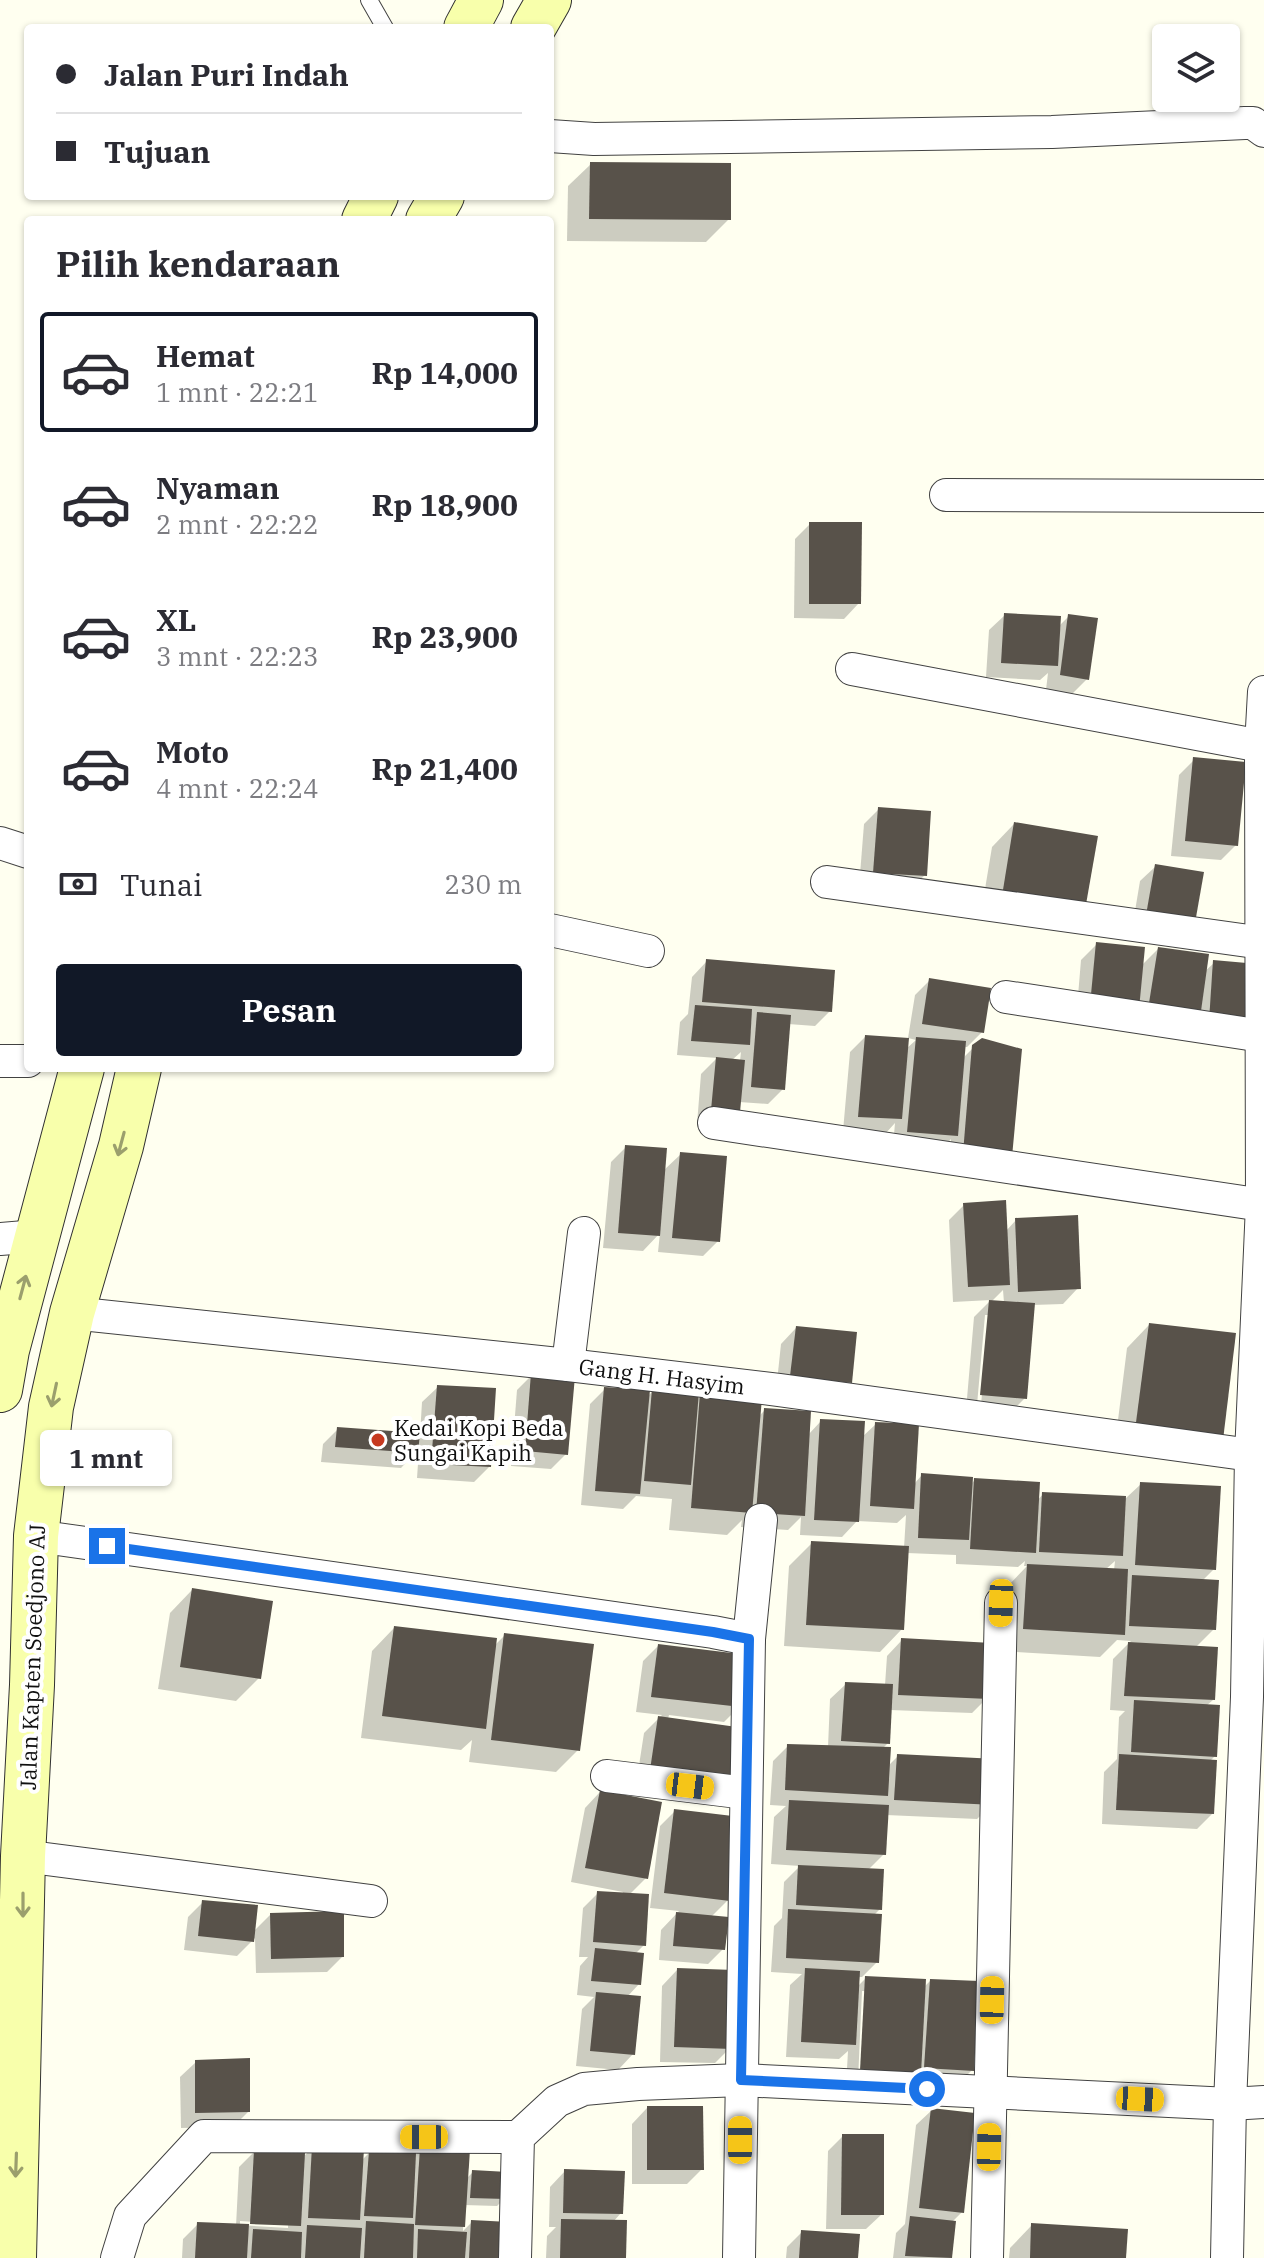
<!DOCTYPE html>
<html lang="id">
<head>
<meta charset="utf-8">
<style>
	body { margin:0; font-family:"IBM Plex Serif",serif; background:#f2f2f3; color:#2b2b33; height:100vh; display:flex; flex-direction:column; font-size:30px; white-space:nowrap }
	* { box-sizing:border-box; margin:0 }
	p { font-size:26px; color:#7c7c81 }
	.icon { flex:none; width:44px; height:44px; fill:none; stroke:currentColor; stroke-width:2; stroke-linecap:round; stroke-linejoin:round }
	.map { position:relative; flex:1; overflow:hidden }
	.drawer { position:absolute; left:24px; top:216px; width:530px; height:856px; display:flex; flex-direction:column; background:#fff; border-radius:8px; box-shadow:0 2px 6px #0004 }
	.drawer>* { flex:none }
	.guide { position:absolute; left:24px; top:24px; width:530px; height:176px; border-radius:8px; box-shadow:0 2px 6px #0004; display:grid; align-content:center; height:176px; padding:0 32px; background:#fff }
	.tools { position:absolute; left:1152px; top:24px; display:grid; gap:16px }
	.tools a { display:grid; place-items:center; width:88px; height:88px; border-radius:8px; background:#fff; box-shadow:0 2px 6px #0004; font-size:40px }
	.end { position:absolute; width:36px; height:36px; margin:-18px; border:10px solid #1a73e8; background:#fff; box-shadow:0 0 0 4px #fff }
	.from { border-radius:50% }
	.bubble { position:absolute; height:56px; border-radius:8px; background:#fff; box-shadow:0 2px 6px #0004; font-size:26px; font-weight:800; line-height:56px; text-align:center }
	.car { position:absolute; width:24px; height:48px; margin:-24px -12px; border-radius:10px; box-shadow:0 0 6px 2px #0007; background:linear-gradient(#f5c518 24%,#345 0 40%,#f5c518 0 76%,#345 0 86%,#f5c518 0) }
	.guide b { display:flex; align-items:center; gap:28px; height:76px; font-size:30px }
	.guide b+b { border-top:2px solid #e1e1e2 }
	.guide i { width:20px; height:20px; background:#2b2b33 }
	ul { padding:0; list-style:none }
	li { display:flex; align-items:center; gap:24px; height:120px; margin:0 16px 12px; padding:0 16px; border:4px solid transparent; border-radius:8px }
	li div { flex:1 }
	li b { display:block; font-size:30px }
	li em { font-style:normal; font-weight:800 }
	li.on { border-color:#111827 }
	li>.icon { width:72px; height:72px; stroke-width:1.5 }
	h2 { padding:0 32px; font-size:36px; line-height:96px }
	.pay { display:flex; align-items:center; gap:20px; height:88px; padding:0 32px; font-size:30px }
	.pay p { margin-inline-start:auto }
	.action { display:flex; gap:16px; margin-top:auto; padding:16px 32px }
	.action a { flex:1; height:92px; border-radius:8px; background:#111827; color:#fff; font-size:32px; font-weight:800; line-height:92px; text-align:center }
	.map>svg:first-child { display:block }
</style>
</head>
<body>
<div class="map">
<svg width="1264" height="2258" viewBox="0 0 1264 2258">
	<rect width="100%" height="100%" fill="#fffff0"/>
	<g fill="#0003" fill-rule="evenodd">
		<polygon points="591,164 729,219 706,242 567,241 568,186"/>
		<polygon points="810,524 859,603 844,619 794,618 795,539"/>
		<polygon points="1005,615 1058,627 1069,616 1087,679 1072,694 1046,690 1048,673 1040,680 986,677 989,630"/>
		<polygon points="1194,760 1236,845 1221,860 1171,856 1179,775"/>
		<polygon points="879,809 925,875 909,890 859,887 864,824"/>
		<polygon points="1014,824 1083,909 1061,931 980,919 992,847"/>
		<polygon points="1156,866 1193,922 1132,929 1140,881"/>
		<polygon points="1097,944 1141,966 1158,949 1204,972 1214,963 1252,1022 1076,1020 1081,960"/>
		<path d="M707,961l123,50 -15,15 -27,-2 -5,65 -15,15 -29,-2 -16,24 -26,-2 4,-50 16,-16 -40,-3 3,-33 8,-8 4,-37zM741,1052l-1,9 -8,-1z"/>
		<polygon points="930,980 982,1032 967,1047 964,1047 963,1058 974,1047 1010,1156 949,1168 951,1139 941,1150 893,1146 895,1123 885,1134 843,1131 850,1052 865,1037 906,1049 916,1040 908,1038 915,995"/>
		<polygon points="626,1147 663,1171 681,1154 718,1241 703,1256 658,1252 660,1233 643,1251 603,1248 611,1162"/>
		<path d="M964,1205l42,26 10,-11 62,68 -15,16 -30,1 -8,93 -15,15 -44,-3 8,-93 17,-17 -38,2 -4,-82zM1003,1290l1,13 -13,-1zM985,1315h4l-8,90h-4z"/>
		<polygon points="1149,1325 1234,1335 1114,1452 1127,1348"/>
		<polygon points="796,1328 850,1382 835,1397 776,1391 781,1344"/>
		<polygon points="532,1375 566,1454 551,1469 511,1466 517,1390"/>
		<polygon points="438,1387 489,1467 474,1482 417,1478 419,1449 401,1468 321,1462 323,1444 338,1429 420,1435 422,1402"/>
		<path d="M605,1389l42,8 6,-6 43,10 5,-6 57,22 7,-7 43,25 13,-14 41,16 14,-13 38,60 8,-9 48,10 5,-5 62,21 6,-7 83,4 15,-14 73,85 -12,12 12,48 -18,18 17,53 -7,6 9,50 -5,5 2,53 -15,15 -95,-5 2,-52 13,-13 2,-42 6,-6 -15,-1 3,-51 18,-18 -14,-1 -17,17 -99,-6 4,-62 22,-23h-3l1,-5 -7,6 -62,-3v-9l-49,-2 -5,76 -22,23 -96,-6 5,-80 23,-23 92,5 2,-33 -9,8 -40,-2 -15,16 -42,-2 1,-18 -13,13 -47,-3 1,-7 -15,15 -58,-5 3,-31 -36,-3 -13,13 -42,-4 9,-101zM1115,1561l-1,9h-9z"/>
		<polygon points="192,1590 259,1678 236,1701 158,1689 170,1613"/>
		<polygon points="394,1628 494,1646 505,1635 578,1750 556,1772 469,1762 472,1740 461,1750 361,1738 372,1651"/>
		<path d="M902,1640l85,58 -15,15 -82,-3 -2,33 -6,6 6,17 10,-10 94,48 -15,15 -91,-4 -2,39 -16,16 12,39 -7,7 4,46 -15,15h-4v9l8,-8 57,10 7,-7 42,89 -15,15 -111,1 2,-35 -9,8 -53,-2 4,-72 12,-11 -31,-2 3,-46 8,-8 2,-36 16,-16 -29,-2 3,-47 12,-11 -16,-1 3,-44 15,-15 40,1 2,-48 16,-15 39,1 2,-29zM862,1991h4l-4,90h-4z"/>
		<polygon points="658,1646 740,1706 724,1722 669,1715 668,1719 734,1781 636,1785 644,1733 662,1715 636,1712 643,1661"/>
		<polygon points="600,1792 646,1878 629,1895 644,1945 635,1954 639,1984 627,1997 633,2054 618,2070 576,2066 582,2009 594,1997 577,1995 580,1966 588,1957 579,1957 583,1908 598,1893 622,1895 623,1892 571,1882 585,1808"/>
		<polygon points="675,1811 728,1900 711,1917 723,1949 708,1964 659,1960 661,1930 679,1911 650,1908 660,1826"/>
		<polygon points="203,1902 253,1932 270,1915 342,1957 327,1972 256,1973 255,1938 237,1956 184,1950 188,1917"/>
		<polygon points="677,1970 730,2048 715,2063 660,2062 662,1986"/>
		<polygon points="196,2062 248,2112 233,2127 181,2128 180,2077"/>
		<polygon points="647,2108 702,2169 687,2184 632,2184 632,2124"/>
		<polygon points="932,2110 962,2212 952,2222 954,2222 950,2258 893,2258 896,2233 905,2224 916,2125"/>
		<polygon points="843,2136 882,2214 866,2229 826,2229 828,2151"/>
		<path d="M313,2148l48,13 8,-8 46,2 5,-6 46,30 7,-7 31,27 -7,7 -33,-1 -1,26 9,-9 33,36h-323l1,-19 15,-15 38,2 3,-59 15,-15 51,3zM240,2221l48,3v4l-48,-3z"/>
		<polygon points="565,2171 621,2213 613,2222 624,2258 546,2258 547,2236 556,2227 549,2227 550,2187"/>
		<polygon points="1032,2225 1124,2258 1009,2258 1010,2248"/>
		<polygon points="802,2232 856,2258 786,2258 787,2247"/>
	</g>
	<g fill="#58524a">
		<polygon points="590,162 731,163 731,220 589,219"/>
		<polygon points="809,522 862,522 861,604 809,604"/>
		<polygon points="1004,613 1061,616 1058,666 1001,663"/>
		<polygon points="1068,614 1098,618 1089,680 1060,675"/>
		<polygon points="1193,757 1246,762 1238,846 1185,841"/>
		<polygon points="878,807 931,811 927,876 873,873"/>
		<polygon points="1014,822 1098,836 1085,910 1002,896"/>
		<polygon points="1155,864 1204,872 1195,923 1146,915"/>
		<polygon points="1096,942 1145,947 1139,1009 1090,1005"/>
		<polygon points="1158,947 1209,954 1201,1011 1149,1003"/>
		<polygon points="706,959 835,970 832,1012 702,1002"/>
		<polygon points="1213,960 1258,964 1254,1023 1209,1021"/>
		<polygon points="929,978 991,988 984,1033 922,1024"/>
		<polygon points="695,1005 752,1009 750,1045 691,1041"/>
		<polygon points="757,1012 791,1015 785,1090 751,1087"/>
		<polygon points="865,1035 909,1038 902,1119 858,1117"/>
		<polygon points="916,1037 966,1041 958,1136 907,1132"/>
		<polygon points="982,1038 1022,1049 1012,1157 963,1153 972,1045"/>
		<polygon points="716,1057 745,1060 740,1112 711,1110"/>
		<polygon points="625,1145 667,1148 660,1236 618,1233"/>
		<polygon points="680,1152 727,1156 720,1242 672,1238"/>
		<polygon points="1006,1200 1010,1285 968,1287 963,1203"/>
		<polygon points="1078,1215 1081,1289 1018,1292 1015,1218"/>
		<polygon points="989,1300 1035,1303 1027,1399 980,1395"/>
		<polygon points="1149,1323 1236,1333 1223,1440 1135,1430"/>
		<polygon points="796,1326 857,1332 852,1383 790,1376"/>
		<polygon points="531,1373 575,1376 568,1455 525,1451"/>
		<polygon points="437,1385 496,1388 491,1467 431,1464"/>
		<polygon points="604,1387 650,1390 640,1494 595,1491"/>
		<polygon points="652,1389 699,1392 691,1485 644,1481"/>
		<polygon points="700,1393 762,1398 752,1513 691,1508"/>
		<polygon points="764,1408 811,1411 805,1516 756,1513"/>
		<polygon points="820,1419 865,1421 859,1522 814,1520"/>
		<polygon points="875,1422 919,1424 914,1509 870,1506"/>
		<polygon points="337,1427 420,1433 418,1453 335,1447"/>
		<polygon points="921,1473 973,1477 969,1540 918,1538"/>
		<polygon points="974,1478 1040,1482 1036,1553 970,1549"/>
		<polygon points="1140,1482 1221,1486 1216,1570 1135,1565"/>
		<polygon points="1042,1492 1126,1496 1123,1556 1039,1552"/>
		<polygon points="811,1541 909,1546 904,1630 806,1625"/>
		<polygon points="1027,1564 1128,1569 1125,1635 1023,1629"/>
		<polygon points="1132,1575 1219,1580 1216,1630 1129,1626"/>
		<polygon points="192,1588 273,1601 261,1679 180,1667"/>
		<polygon points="394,1626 497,1638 486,1729 382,1716"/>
		<polygon points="504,1633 594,1644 580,1751 491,1740"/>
		<polygon points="901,1638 992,1643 989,1699 898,1695"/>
		<polygon points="1128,1642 1218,1647 1215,1700 1124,1696"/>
		<polygon points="658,1644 748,1655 741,1707 651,1697"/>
		<polygon points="845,1682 893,1684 890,1744 841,1741"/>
		<polygon points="1134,1700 1220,1705 1217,1757 1131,1752"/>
		<polygon points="658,1716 744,1728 736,1782 650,1770"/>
		<polygon points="787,1744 891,1747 888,1796 785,1790"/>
		<polygon points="897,1754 997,1759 994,1805 894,1800"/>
		<polygon points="1119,1754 1217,1760 1214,1814 1116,1810"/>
		<polygon points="600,1790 662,1802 648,1879 585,1868"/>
		<polygon points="789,1800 889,1805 886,1855 786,1850"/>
		<polygon points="674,1809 741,1817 730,1901 664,1893"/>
		<polygon points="798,1865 884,1869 882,1910 796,1905"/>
		<polygon points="597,1891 649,1894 646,1946 593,1942"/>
		<polygon points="202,1900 258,1905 254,1942 198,1936"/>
		<polygon points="788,1909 882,1914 879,1963 786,1958"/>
		<polygon points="344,1911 344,1957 271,1959 270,1913"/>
		<polygon points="676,1912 729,1917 725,1950 673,1946"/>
		<polygon points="595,1948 644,1953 641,1985 591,1981"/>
		<polygon points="677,1968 734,1970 732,2049 674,2047"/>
		<polygon points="805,1968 860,1971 856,2045 801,2042"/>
		<polygon points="865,1976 926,1979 921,2074 860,2071"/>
		<polygon points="930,1979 979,1981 974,2071 924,2068"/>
		<polygon points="596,1992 641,1996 635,2055 590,2051"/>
		<polygon points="250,2058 250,2112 195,2113 195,2060"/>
		<polygon points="647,2106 703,2106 704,2170 647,2170"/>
		<polygon points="931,2108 975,2113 964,2213 919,2208"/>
		<polygon points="842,2134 884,2134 884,2215 841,2215"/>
		<polygon points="312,2146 364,2148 360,2220 308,2218"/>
		<polygon points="420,2147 470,2149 465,2227 415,2225"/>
		<polygon points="254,2150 305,2153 301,2226 250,2224"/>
		<polygon points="369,2151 416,2153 413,2218 364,2216"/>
		<polygon points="564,2169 625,2171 623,2214 563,2213"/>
		<polygon points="472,2170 508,2172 506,2199 470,2198"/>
		<polygon points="910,2216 956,2221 952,2258 905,2256"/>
		<polygon points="561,2219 627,2220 626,2258 560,2258"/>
		<polygon points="471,2220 509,2222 507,2258 469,2258"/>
		<polygon points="366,2221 414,2224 413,2258 364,2258"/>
		<polygon points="197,2222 249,2224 247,2258 195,2258"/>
		<polygon points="1031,2223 1128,2229 1126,2258 1030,2258"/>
		<polygon points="307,2225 362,2228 360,2258 305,2258"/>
		<polygon points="253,2229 302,2232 301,2258 251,2258"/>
		<polygon points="418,2229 467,2232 465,2258 417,2258"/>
		<polygon points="801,2230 860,2234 858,2258 799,2258"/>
	</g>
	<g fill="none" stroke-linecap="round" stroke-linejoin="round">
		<g stroke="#424242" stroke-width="18">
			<polyline id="lane" points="369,0 385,28"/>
		</g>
		<g stroke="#424242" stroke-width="34">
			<g id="street">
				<polyline points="550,136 594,139 1052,132 1245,123 1253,123 1264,131"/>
				<polyline points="946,495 1264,496"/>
				<polyline points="852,669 1261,746"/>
				<polyline points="0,843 28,852"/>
				<polyline points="827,882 1262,943"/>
				<polyline points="550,930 648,951"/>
				<polyline points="1006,997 1262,1036"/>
				<polyline points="0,1061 28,1061"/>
				<polyline points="714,1123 1262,1205"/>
				<polyline points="0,1239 37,1236"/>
				<polyline points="72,1313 568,1365 779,1390 1251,1455"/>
				<polyline points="568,1365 584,1233"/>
				<polyline points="36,1536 713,1632 749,1639 739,2258"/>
				<polyline points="749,1639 761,1520"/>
				<polyline points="607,1776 746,1793"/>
				<polyline points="23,1856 371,1901"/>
				<polyline points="117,2258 130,2216 204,2136 518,2137"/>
				<polyline points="515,2258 518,2137 557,2101 584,2089 638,2084 741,2080 1230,2104 1264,2102"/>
				<polyline points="987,2258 1001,1603"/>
				<polyline points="1227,2258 1230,2104 1247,1697 1251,1455 1262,1205 1261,746 1264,692"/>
			</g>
		</g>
		<g stroke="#313131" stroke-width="46">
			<g id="secondary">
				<polyline points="466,28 481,0"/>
				<polyline points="533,28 549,0"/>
				<polyline points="364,220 376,196"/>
				<polyline points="428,220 442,196"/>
				<polyline points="0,1390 7,1350 82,1068"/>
				<polyline points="14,2258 23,1856 32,1685 36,1536 51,1407 72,1313 121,1146 139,1068"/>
			</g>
		</g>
		<use href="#lane" stroke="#fff" stroke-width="16"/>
		<use href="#street" stroke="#fff" stroke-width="32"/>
		<use href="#secondary" stroke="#f8ffab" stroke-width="44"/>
	</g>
	<defs><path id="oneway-shaft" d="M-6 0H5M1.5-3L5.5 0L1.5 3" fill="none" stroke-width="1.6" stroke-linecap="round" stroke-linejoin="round" transform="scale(2)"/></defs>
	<g stroke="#9b9f6d">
		<use href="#oneway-shaft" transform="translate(121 1144) rotate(105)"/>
		<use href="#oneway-shaft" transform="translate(23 1287) rotate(-75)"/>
		<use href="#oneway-shaft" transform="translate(54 1395) rotate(102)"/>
		<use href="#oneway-shaft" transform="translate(23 1905) rotate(90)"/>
		<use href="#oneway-shaft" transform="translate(16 2165) rotate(92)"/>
	</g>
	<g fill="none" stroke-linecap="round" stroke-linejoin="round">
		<polyline stroke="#1a73e8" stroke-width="10" points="107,1546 713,1632 749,1639 741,2080 927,2089"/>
	</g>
	<circle fill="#c63920" stroke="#fff" stroke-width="3" cx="378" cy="1440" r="8"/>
	<g text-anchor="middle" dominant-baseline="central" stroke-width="8" stroke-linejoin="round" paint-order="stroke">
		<g font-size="22" fill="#0f0f0f" stroke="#fff">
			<text transform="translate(662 1376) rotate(7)">Gang H. Hasyim</text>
			<text transform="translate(32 1657) rotate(-88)">Jalan Kapten Soedjono AJ</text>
		</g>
		<g font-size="22" fill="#0f0f0f" stroke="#fff" text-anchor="start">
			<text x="394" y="1427">Kedai Kopi Beda<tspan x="394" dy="25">Sungai Kapih</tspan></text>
		</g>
	</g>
</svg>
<div class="tools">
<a><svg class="icon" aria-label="layers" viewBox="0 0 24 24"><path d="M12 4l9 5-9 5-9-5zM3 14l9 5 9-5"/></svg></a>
</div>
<i class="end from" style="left:927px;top:2089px"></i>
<i class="end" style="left:107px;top:1546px"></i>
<div class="bubble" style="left:40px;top:1430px;width:132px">1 mnt</div>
<i class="car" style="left:1001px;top:1603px;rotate:182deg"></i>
<i class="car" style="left:690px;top:1786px;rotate:97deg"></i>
<i class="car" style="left:992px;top:2000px;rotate:1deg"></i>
<i class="car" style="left:1140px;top:2099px;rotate:93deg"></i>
<i class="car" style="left:424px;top:2137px;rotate:270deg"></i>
<i class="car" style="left:740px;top:2140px;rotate:0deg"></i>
<i class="car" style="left:989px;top:2147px;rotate:1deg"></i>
<div class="guide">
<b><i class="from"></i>Jalan Puri Indah</b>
<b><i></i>Tujuan</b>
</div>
<section class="drawer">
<h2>Pilih kendaraan</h2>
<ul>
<li class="on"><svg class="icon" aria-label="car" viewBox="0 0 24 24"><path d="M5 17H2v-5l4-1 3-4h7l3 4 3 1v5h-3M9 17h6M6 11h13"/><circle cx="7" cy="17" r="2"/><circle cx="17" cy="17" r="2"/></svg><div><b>Hemat</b><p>1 mnt · 22:21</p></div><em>Rp 14,000</em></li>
<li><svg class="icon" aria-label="car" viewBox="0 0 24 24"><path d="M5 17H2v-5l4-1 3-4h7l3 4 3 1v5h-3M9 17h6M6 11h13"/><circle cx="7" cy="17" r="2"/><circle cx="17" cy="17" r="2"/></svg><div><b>Nyaman</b><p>2 mnt · 22:22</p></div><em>Rp 18,900</em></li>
<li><svg class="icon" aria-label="car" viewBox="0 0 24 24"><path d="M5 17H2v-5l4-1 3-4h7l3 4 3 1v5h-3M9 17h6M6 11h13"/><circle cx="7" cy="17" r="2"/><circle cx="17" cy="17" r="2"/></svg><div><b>XL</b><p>3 mnt · 22:23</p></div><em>Rp 23,900</em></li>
<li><svg class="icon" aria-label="car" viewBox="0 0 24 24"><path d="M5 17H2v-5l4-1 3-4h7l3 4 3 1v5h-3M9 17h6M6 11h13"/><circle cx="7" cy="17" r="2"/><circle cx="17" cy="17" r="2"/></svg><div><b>Moto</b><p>4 mnt · 22:24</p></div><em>Rp 21,400</em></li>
</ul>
<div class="pay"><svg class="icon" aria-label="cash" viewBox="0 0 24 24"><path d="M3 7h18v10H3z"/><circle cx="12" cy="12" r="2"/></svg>Tunai<p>230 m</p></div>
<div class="action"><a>Pesan</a></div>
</section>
</div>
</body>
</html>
